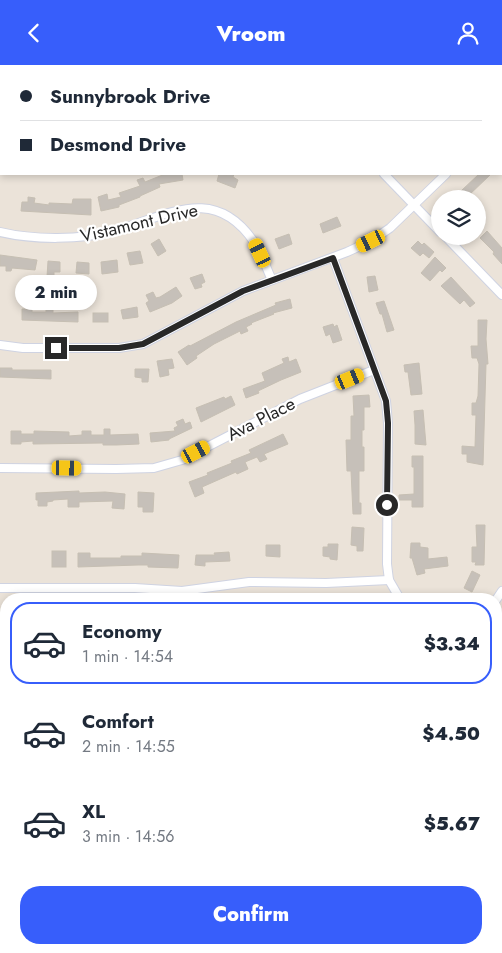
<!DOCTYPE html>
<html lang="en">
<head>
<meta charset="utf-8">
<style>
	body { margin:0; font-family:Jost,sans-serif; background:#f2f2f3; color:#1f2937; height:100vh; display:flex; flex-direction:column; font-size:19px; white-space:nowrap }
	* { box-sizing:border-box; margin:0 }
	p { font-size:16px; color:#747a83 }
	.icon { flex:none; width:28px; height:28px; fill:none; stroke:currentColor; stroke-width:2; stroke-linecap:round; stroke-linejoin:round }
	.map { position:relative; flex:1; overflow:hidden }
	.drawer { position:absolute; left:0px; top:528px; width:502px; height:361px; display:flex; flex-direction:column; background:#fff; border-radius:20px 20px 0 0; box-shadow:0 2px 8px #0003 }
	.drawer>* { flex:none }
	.guide { position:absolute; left:0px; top:0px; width:502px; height:110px; box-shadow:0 2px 8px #0003; display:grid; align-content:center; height:110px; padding:0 20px; background:#fff }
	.controls { position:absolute; left:431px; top:125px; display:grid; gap:10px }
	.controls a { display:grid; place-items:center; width:55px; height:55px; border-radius:50%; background:#fff; box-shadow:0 2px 8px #0003; font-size:25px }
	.end { position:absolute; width:22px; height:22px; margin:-11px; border:6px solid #282828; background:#fff; box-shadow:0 0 0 2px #fff }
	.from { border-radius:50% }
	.bubble { position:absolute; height:35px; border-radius:18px; background:#fff; box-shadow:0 2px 8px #0003; font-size:16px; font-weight:800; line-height:35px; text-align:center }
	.car { position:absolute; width:15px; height:30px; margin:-15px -8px; border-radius:6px; box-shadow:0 0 4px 1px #0007; background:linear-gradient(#f5c518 24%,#345 0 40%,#f5c518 0 76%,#345 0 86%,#f5c518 0) }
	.guide b { display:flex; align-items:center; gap:18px; height:48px; font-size:19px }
	.guide b+b { border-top:1px solid #e0e1e3 }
	.guide i { width:12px; height:12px; background:#1f2937 }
	ul { padding:9px 0 0; list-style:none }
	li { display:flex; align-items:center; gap:15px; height:82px; margin:0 10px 8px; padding:0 10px; border:2px solid transparent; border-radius:20px }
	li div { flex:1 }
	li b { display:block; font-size:19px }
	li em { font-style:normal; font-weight:800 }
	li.on { border-color:#375efb }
	li>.icon { width:45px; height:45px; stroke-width:1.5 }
	.cta { display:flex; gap:10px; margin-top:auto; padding:10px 20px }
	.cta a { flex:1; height:58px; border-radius:20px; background:#375efb; color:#fff; font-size:20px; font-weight:800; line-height:58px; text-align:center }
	header { display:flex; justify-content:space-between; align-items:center; height:65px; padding:0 20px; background:#375efb; color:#fff; font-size:22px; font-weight:800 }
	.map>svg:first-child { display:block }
</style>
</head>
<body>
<header><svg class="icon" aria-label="back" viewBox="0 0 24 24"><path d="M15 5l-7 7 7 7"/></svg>Vroom<svg class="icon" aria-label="person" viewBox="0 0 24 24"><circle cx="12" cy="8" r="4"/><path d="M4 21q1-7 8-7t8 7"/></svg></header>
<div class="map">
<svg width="502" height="888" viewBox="0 0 502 888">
	<rect width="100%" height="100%" fill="#ebe3d9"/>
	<g fill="#c6c0b9" stroke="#c6bfb3">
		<polygon points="165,109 182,109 183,115 159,119 160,122 140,131 140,132 119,140 119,142 101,146 98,132 107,129 108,135 121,132 119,128 140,121 137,115 143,113 145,117"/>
		<polygon points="219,109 227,110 228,109 234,109 233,112 238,115 235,123 217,116"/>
		<polygon points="479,109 491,109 467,132 461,126"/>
		<polygon points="28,132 35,133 34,138 49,140 49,138 72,139 73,134 91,134 91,150 21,146 22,137 28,137"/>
		<polygon points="337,152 341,161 323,168 320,159"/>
		<polygon points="487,166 502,183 502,199 493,189 494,187 480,173"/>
		<polygon points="289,169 292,179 279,184 275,174"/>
		<polygon points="159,174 166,186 158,191 151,179"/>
		<polygon points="418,176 422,180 424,178 434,187 429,193 423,188 420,191 411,183"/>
		<polygon points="140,186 143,198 130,200 127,188"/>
		<polygon points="0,190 37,195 35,205 12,203 11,206 6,206 6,201 0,201"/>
		<polygon points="435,192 446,203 442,207 440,205 430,216 421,208"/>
		<polygon points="117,195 118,207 102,209 101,197"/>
		<polygon points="48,196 60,197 60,207 54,207 54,212 47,212"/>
		<polygon points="77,197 89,198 89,209 76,208"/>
		<polygon points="202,209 205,217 201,219 202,222 195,224 190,213"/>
		<polygon points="375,211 378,225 369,227 367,212"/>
		<polygon points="451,212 475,238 470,242 464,235 460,239 441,221"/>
		<polygon points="176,222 182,231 172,238 150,247 146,238 149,236 146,230 153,227 156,233 160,232"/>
		<polygon points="290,234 292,243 273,248 274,249 251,258 252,259 246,262 248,266 241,269 240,266 214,279 196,291 197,293 187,300 178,287 189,280 190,281 236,257 276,240 275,238"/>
		<polygon points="384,236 394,265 387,267 382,249 380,249 376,238"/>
		<polygon points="46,241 53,241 53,248 78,247 78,257 22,255 22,244 32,244 32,247 46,247"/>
		<polygon points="137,242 138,252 123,254 121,245"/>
		<rect x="93" y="248" width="15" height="9"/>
		<polygon points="478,255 487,255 486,274 488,299 486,299 483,400 467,397 467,389 462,389 462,381 475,382 476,350 472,350 472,338 476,338 478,331 479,299 477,293 472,293 471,281 478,281"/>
		<polygon points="333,259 334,262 337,260 342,275 333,278 330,269 326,271 323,262"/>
		<polygon points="288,292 289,297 296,294 301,307 281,315 258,326 259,328 246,333 243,324 265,316 262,308 284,298 282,294"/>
		<polygon points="172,294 174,303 168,304 169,310 160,312 157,296"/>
		<polygon points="419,298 422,329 411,330 408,307 405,307 404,300"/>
		<polygon points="0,303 12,303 12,305 51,305 51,314 0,312"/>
		<polygon points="135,304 149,304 148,317 142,317 142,313 135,312"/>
		<polygon points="369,330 370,342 364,342 364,365 362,365 362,382 364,382 364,406 359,406 359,438 361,438 361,449 353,449 351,406 347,406 346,375 351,375 351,351 354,351 353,331"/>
		<polygon points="231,331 235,340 201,357 196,343 224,332 225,334"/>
		<polygon points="423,345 426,380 415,379 415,360 414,346"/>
		<polygon points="183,354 185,359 190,357 192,363 169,374 169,375 151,377 150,368 175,366 174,363 178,361 176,357"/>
		<polygon points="104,364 110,364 110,370 138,369 139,379 116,380 103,380 103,378 33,379 33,376 21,377 21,379 11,379 11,366 21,366 21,369 34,369 34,366 69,367 69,371 82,370 82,366 91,366 91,370 104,370"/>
		<polygon points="283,369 288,379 264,389 267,394 260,397 257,392 245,397 248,404 237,409 236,407 202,422 204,428 195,432 189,417 208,410 207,408 232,398 231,396 251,388 249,385"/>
		<polygon points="412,391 423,391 423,442 412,442 412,435 399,435 399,430 414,429 414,402 412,402"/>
		<polygon points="79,426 79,428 105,427 125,429 124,444 112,443 113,436 79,437 79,442 68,442 68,434 53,435 53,436 47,437 47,441 38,441 38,435 36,435 36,428"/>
		<polygon points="138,427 154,428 153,447 143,447 143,442 138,442"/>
		<polygon points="476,460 485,460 484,500 475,500 476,497 472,497 472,482 477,482"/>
		<polygon points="352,462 364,463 363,486 357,486 357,481 351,480"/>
		<polygon points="411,478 420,478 420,482 428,483 428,494 447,492 448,501 424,504 425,508 417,510 412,493 410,493"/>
		<polygon points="328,479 338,479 337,495 330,494 330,492 323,491 323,482 328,482"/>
		<polygon points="266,480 280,480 280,492 266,491"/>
		<rect x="52" y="486" width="14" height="16"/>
		<polygon points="229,487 230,496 205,497 205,501 195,500 196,490 215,490 214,488"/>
		<polygon points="78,488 90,488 90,493 121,493 121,491 142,491 142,488 179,490 178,503 148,502 148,500 138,500 78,502"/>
		<polygon points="472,506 480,510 472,527 464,523"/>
	</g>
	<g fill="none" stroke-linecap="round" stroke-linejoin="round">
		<g stroke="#cfd3e2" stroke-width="10">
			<g id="minor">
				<polyline points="187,0 187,1"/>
				<polyline points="449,0 451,1"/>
				<polyline points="0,3 1,3"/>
				<polyline points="501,55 502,56"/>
				<polyline points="384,109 440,167"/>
				<path d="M0,167c33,8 82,8 114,-1 53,-15 100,-48 140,11 8,11 12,26 18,38"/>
				<polyline points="445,171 502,230"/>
				<polyline points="333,193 386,336 388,358 387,499 389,515 400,534"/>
				<polyline points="0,280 23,283 119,283 143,279 243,226 347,187 371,176 390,163 446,109"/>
				<polyline points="0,403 116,404 154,403 182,395 300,334 374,305"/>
				<polyline points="0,523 135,523 182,526 249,517 326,518 389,515"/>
				<polyline points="496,535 502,526"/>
				<polyline points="496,638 502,641"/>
				<polyline points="0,647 6,647"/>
				<polyline points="0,820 6,819"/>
				<polyline points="496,862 502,862"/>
				<polyline points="135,882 137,888"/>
				<polyline points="226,888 247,882"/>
			</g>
		</g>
		<use href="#minor" stroke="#fff" stroke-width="8"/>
	</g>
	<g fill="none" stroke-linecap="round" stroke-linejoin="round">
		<polyline stroke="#282828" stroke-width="6" points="56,283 119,283 143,279 243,226 333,193 386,336 388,358 387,440"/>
	</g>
	<g text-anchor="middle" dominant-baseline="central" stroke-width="4.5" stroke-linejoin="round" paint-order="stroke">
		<g font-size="18" fill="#282828" stroke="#fff">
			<text transform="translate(139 158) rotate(-13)">Vistamont Drive</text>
			<text transform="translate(261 354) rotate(-27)">Ava Place</text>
		</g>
	</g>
</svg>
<div class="controls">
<a><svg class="icon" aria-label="layers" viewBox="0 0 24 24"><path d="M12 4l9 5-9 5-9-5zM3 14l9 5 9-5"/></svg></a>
</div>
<i class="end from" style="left:387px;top:440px"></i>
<i class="end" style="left:56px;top:283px"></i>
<div class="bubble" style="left:15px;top:210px;width:82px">2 min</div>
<i class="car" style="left:371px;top:176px;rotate:244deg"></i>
<i class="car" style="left:260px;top:188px;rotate:335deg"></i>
<i class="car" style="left:350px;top:314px;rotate:68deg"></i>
<i class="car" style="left:196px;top:387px;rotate:62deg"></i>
<i class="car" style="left:67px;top:403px;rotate:91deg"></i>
<div class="guide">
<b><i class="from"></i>Sunnybrook Drive</b>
<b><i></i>Desmond Drive</b>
</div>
<section class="drawer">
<ul>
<li class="on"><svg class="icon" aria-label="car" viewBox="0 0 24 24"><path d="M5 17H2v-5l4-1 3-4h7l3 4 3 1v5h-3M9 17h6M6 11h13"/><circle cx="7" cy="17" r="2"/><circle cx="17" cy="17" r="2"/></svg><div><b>Economy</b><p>1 min · 14:54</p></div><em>$3.34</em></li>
<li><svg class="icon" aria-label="car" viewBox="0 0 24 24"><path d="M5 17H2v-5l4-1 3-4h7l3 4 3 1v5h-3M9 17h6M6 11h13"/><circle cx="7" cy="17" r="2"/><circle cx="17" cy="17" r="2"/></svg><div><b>Comfort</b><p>2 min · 14:55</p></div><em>$4.50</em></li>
<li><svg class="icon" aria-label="car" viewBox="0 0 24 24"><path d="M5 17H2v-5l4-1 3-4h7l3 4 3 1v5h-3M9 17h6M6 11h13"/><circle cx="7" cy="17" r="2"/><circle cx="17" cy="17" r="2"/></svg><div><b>XL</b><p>3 min · 14:56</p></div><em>$5.67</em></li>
</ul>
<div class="cta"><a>Confirm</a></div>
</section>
</div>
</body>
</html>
